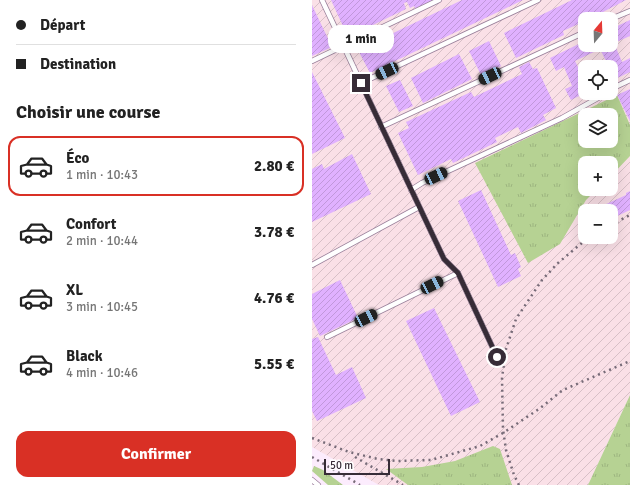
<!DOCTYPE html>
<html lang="fr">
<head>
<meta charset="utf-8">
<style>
	body { margin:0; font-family:Signika,sans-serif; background:#f6f6f6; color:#222; height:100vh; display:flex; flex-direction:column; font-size:15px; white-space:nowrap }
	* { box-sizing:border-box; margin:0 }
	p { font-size:13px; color:#767676 }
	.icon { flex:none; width:22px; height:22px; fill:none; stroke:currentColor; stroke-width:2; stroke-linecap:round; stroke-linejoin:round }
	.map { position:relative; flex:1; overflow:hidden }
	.panel { display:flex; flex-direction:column; background:#fff; width:312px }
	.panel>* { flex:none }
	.banner { display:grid; align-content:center; height:88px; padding:0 16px; background:#fff }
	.needle { width:26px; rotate:19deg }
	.controls { position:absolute; left:266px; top:12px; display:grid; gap:8px }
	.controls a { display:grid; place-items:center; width:40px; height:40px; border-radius:8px; background:#fff; box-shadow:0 4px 16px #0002; font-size:20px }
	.scale { position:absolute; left:12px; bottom:10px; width:66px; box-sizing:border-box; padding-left:4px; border:2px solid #372c37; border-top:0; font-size:11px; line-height:14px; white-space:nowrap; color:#372c37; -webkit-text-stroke:3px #fff; paint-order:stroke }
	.end { position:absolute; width:18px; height:18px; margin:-9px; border:5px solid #372c37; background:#fff; box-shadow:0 0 0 2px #fff }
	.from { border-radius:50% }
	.bubble { position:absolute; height:28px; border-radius:12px; background:#fff; box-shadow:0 4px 16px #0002; font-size:13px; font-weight:800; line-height:28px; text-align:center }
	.car { position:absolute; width:12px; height:24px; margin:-12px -6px; border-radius:5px; box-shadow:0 0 3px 1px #0007; background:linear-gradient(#222 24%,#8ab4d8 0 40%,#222 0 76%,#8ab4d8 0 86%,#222 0) }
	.banner b { display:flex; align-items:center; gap:14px; height:38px; font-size:15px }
	.banner b+b { border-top:1px solid #e0e0e0 }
	.banner i { width:10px; height:10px; background:#222 }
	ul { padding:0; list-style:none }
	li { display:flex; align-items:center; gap:12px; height:60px; margin:0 8px 6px; padding:0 8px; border:2px solid transparent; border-radius:12px }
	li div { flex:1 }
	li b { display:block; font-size:15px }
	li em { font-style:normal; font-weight:800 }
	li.on { border-color:#d93025 }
	li>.icon { width:36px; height:36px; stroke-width:1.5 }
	h2 { padding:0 16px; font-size:18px; line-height:48px }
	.primary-button { display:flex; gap:8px; margin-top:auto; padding:8px 16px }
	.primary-button a { flex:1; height:46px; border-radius:12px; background:#d93025; color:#fff; font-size:16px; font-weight:800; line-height:46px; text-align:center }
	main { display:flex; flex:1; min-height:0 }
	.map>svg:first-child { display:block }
</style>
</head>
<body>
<main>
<section class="panel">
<div class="banner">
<b><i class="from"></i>Départ</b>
<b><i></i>Destination</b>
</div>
<h2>Choisir une course</h2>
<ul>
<li class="on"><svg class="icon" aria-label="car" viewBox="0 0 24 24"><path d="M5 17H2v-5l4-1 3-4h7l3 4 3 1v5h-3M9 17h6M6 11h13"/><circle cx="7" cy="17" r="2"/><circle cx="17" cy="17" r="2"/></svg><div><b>Éco</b><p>1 min · 10:43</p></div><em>2.80 €</em></li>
<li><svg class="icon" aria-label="car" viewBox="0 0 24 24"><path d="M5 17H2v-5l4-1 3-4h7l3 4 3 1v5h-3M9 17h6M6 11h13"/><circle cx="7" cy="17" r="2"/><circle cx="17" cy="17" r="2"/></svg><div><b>Confort</b><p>2 min · 10:44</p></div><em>3.78 €</em></li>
<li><svg class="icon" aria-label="car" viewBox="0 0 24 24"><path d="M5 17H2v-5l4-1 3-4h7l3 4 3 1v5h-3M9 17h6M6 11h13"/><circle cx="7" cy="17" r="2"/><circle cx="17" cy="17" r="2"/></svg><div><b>XL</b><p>3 min · 10:45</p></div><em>4.76 €</em></li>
<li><svg class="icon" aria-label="car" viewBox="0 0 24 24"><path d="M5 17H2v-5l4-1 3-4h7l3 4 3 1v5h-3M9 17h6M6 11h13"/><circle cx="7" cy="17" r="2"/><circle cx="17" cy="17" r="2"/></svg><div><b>Black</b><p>4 min · 10:46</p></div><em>5.55 €</em></li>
</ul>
<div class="primary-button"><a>Confirmer</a></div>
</section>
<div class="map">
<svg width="318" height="485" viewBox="0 0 318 485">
	<defs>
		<pattern id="industrial-furrows" width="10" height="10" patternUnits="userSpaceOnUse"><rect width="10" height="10" fill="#fae0e7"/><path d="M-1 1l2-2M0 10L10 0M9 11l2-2" fill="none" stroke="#d7c0c7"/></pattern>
		<pattern id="grass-tufts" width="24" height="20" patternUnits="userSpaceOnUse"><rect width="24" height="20" fill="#b6d293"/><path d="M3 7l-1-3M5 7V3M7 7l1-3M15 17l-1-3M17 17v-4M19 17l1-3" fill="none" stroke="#9db47f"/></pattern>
		<pattern id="building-hatch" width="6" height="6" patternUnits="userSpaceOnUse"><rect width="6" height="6" fill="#e0b1ff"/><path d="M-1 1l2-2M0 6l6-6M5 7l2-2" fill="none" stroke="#c198db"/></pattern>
	</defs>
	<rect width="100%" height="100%" fill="#fcecfd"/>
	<path fill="url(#industrial-furrows)" fill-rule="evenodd" d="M0,0h318v395l-42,90h-209l-67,-38zM273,19h26v26h-26zM273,67h26v26h-26zM273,115h26v26h-26zM273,163h26v26h-26zM273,211h26v26h-26z"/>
	<g fill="url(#grass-tufts)" fill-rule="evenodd">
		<path d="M305,95l13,30v31l-19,20v-13h-26v26h12l-11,11 -26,44 -32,19 -53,-100zM273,115h26v26h-26z"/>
		<polygon points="318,395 318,485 276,485"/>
		<polygon points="181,446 188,449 200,485 96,485 74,469 110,467 143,461"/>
		<polygon points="2,466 11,470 31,485 38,485 16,485 0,471"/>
	</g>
	<g fill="url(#building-hatch)">
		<polygon points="19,0 122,0 104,9 102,6 98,8 95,2 92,3 94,9 36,37"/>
		<polygon points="150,0 211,0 58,73 46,50"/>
		<polygon points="260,0 314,0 289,13 292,19 280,19 279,18 273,19 273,21 251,31 252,35 204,58 192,33"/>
		<polygon points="0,5 20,47 0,56"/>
		<polygon points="318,20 318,36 302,43 310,62 318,58 318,72 299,81 299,67 297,67 288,49 263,61 273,81 273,93 259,100 253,89 260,86 252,67 244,71 238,58 273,41 273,45 299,45 299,29"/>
		<polygon points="177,41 189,66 169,75 157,51"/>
		<polygon points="147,54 160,79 111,103 99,78"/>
		<polygon points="217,62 221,69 225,68 244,108 231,115 234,120 209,133 206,127 183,138 185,142 141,163 139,159 106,175 86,133 97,128 94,122 159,92 162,97 210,74 207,67"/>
		<polygon points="0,72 33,138 0,154"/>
		<polygon points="88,80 101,106 87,112 74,86"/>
		<polygon points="318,89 318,121 305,95"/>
		<polygon points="40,154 59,194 0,222 0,169 10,164 12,169"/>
		<polygon points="169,190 199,255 203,253 209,267 206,269 209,276 186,287 146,201"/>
		<polygon points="318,191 318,210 299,219 299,211 292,211 290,206 314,195 314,193"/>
		<polygon points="28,280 46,318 8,336 0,319 0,294"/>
		<polygon points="122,308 168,402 139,416 94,321"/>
		<polygon points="6,337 24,375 40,367 54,398 5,421 0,411 0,339"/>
	</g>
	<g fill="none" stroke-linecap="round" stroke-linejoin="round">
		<g stroke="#9a819b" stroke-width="6">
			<g id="lane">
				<polyline points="10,0 123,240 132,259 146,273 185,357"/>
				<polyline points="299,19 318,11"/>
				<polyline points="0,61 127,0"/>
				<polyline points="49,83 226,0"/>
				<polyline points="299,89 318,80"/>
				<polyline points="69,127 273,32"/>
				<polyline points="99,190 110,183 250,118 295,93"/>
				<polyline points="0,265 107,207"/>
				<polyline points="15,337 146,273"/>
				<polyline points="0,480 6,485"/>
			</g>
		</g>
		<use href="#lane" stroke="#fff" stroke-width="4.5"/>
		<g stroke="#776b78" stroke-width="2.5" stroke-dasharray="2 4" stroke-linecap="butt">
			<polyline points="299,225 318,215"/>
			<polyline points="0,438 37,452 66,459 85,461 119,460 168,446 191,433 227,409 251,390 318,361"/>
			<polyline points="0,457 48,485"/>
			<polyline points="43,457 91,485"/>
			<polyline points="207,485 202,475 194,450 191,429 190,378 194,349 204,319 230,280 246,263 277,237"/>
		</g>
	</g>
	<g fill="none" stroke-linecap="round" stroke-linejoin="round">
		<polyline stroke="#372c37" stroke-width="5" points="49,83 123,240 132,259 146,273 185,357"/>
	</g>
</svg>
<div class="controls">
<a><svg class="needle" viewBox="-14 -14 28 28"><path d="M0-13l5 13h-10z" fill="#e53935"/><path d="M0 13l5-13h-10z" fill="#767676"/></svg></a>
<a><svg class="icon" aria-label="locate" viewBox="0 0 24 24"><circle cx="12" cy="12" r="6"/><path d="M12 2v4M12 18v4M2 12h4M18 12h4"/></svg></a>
<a><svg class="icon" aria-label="layers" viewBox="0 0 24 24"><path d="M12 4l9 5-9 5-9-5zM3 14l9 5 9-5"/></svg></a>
<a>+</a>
<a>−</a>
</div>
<div class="scale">50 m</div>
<i class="end from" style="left:185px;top:357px"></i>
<i class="end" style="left:49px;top:83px"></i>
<div class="bubble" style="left:16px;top:25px;width:66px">1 min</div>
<i class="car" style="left:75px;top:71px;rotate:245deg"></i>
<i class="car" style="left:178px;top:76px;rotate:245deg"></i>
<i class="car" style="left:124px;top:176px;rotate:65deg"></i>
<i class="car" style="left:120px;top:285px;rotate:64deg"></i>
<i class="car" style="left:54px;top:318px;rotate:64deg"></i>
</div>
</main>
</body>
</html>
